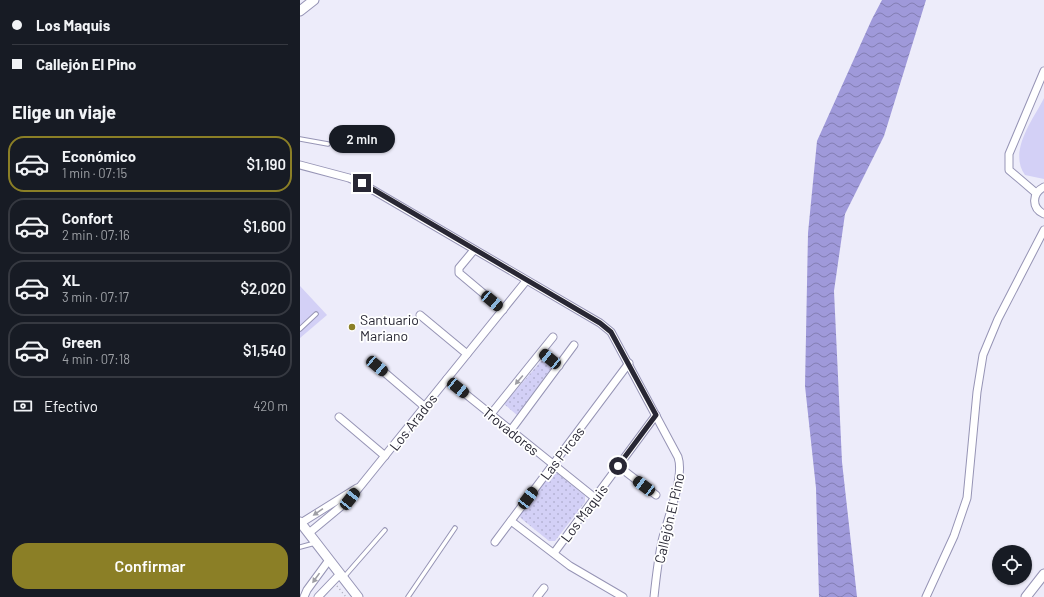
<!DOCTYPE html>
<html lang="es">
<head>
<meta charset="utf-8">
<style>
	body { margin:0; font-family:Barlow,sans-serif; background:#242831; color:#f1f3f6; height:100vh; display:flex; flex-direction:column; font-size:15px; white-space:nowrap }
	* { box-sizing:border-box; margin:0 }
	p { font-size:13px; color:#9ea1a6 }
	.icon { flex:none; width:22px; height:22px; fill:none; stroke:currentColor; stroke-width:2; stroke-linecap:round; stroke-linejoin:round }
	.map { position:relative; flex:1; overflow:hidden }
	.panel { display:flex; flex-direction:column; background:#171b24; width:300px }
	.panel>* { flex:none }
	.banner { display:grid; align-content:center; height:88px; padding:0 12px; background:#171b24 }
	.fabs { position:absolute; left:692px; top:545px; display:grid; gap:8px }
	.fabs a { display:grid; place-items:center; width:40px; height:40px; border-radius:50%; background:#171b24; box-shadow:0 1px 3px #0004; font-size:20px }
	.end { position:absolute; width:18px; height:18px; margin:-9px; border:5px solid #282734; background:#fff; box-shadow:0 0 0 2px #fff }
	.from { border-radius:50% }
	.bubble { position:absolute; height:28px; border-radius:14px; background:#171b24; box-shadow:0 1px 3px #0004; font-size:13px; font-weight:600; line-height:28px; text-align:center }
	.car { position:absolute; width:12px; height:24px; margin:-12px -6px; border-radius:5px; box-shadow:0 0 3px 1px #0007; background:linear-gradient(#222 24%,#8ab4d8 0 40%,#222 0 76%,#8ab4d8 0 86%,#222 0) }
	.banner b { display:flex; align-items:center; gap:14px; height:38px; font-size:15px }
	.banner b+b { border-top:1px solid #363941 }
	.banner i { width:10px; height:10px; background:#f1f3f6 }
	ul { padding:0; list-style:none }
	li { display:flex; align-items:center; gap:12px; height:56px; margin:0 8px 6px; padding:0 4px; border:2px solid #363941; border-radius:16px }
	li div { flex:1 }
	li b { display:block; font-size:15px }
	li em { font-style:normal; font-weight:600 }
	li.current { border-color:#8b7f26 }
	li>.icon { width:36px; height:36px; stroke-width:1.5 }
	h2 { padding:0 12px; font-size:18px; line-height:48px }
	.pay { display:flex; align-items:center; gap:10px; height:44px; padding:0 12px; font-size:15px }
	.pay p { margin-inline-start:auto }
	.button { display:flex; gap:8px; margin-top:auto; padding:8px 12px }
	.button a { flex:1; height:46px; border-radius:16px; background:#8b7f26; color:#fff; font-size:16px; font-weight:600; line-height:46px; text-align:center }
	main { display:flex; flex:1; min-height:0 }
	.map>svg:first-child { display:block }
</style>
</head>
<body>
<main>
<section class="panel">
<div class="banner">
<b><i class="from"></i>Los Maquis</b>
<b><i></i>Callejón El Pino</b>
</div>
<h2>Elige un viaje</h2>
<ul>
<li class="current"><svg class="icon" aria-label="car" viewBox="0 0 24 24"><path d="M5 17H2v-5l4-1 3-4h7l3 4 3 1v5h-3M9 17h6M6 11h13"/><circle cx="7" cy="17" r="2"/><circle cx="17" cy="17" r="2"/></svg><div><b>Económico</b><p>1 min · 07:15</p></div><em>$1,190</em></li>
<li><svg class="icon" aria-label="car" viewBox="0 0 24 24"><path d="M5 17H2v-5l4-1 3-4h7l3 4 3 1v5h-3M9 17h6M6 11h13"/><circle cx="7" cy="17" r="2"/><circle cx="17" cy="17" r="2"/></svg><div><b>Confort</b><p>2 min · 07:16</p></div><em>$1,600</em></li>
<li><svg class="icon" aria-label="car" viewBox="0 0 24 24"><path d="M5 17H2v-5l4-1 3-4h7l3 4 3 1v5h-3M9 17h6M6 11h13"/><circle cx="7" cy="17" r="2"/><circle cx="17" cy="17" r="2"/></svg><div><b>XL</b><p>3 min · 07:17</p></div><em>$2,020</em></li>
<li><svg class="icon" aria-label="car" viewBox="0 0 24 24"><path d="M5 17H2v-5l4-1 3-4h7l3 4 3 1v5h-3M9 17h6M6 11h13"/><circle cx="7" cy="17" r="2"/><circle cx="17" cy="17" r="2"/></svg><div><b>Green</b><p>4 min · 07:18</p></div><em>$1,540</em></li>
</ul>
<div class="pay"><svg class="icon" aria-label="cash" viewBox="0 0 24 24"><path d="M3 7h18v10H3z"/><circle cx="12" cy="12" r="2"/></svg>Efectivo<p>420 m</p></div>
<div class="button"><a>Confirmar</a></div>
</section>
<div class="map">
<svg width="744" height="597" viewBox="0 0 744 597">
	<defs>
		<pattern id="green-dots" width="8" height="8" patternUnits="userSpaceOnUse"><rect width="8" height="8" fill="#d3d0f6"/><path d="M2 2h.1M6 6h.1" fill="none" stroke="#b5b3d4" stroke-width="1.8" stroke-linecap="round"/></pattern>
		<pattern id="water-waves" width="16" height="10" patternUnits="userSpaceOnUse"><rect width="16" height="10" fill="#9f99da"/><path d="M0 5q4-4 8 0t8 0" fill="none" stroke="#827db2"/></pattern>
	</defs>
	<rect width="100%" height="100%" fill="#edecfa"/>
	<g fill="url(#green-dots)">
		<polygon points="242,360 245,360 252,367 217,415 204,404"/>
		<polygon points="257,473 285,496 285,502 255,541 249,541 223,520 220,517 221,513 249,476"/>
	</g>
	<g fill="#d3d0f6">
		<path d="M744,98v81l-19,-4c-17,-24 8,-55 19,-77z"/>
		<polygon points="0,286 27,315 0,338"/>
	</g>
	<polygon fill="url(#water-waves)" points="582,0 626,0 584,136 545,214 534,291 542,462 557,597 519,597 516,488 505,386 508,233 517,141 572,19"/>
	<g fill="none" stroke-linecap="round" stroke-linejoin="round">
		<g stroke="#9694b5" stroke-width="5.5">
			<g id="service">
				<polyline points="0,139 28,144"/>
				<polyline points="0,329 16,314"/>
				<polyline points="0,547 15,543"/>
				<polyline points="44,577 85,530"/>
				<polyline points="108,597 155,528"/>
			</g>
		</g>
		<g stroke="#9694b5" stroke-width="9">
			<g id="minor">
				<path d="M0,165l49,13 12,5 239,140 11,9 67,125c7,20 -11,62 -16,84 -4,19 -6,37 -8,56"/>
				<path d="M744,187c-12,6 -13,21 0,27"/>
				<polyline points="736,193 709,170 709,154 744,71"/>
				<polyline points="174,250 159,268 159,273 203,310"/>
				<polyline points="120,315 167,354"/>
				<polyline points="242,352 259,366"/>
				<polyline points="77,366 125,407"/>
				<polyline points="147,379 295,498"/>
				<polyline points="191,414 253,337"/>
				<polyline points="39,417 85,456"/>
				<polyline points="211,430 274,345"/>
				<polyline points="318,466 356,495"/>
				<polyline points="211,521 270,566 323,597"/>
				<polyline points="1,523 57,488"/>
				<polyline points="9,533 50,499 226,281"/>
				<polyline points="195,542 329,363"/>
				<polyline points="254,553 356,415"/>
				<polyline points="4,597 7,590 29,560"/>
				<polyline points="18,597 40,574"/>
				<polyline points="237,597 244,588"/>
				<polyline points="626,597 654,536 667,498 677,392 683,355 698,319 744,230"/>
			</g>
		</g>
		<g stroke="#9694b5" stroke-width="11">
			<g id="tertiary">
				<polyline points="0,11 14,0"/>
				<polyline points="0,522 58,597"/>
				<polyline points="726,597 744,574"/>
			</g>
		</g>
		<polyline stroke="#afaebc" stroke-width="1.5" stroke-dasharray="1 3" stroke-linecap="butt" points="37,586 46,597"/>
		<use href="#service" stroke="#fff" stroke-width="3.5"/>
		<use href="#minor" stroke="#fff" stroke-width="7"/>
		<use href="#tertiary" stroke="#fff" stroke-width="9"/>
	</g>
	<defs><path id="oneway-solid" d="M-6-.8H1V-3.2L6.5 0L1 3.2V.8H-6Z"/></defs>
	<g fill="#9e9ea4">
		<use href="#oneway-solid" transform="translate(219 380) rotate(130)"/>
		<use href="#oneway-solid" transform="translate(18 512) rotate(146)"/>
		<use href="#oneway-solid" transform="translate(16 578) rotate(126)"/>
	</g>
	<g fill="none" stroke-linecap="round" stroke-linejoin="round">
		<polyline stroke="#282734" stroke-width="5" points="62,183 300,323 311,332 356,415 318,466"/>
	</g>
	<circle fill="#8b7f26" stroke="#fff" stroke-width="1.5" cx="52" cy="327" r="4"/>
	<g text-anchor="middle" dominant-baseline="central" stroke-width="3.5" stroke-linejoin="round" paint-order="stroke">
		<g font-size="14" fill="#282734" stroke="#fff" text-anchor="start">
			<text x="60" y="319">Santuario<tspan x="60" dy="16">Mariano</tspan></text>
		</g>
		<g font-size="14" fill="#282734" stroke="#fff">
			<text transform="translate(113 422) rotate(-52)">Los Arados</text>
			<text transform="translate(211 431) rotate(39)">Trovadores</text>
			<text transform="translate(262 453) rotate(-53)">Las Pircas</text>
			<text transform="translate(284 513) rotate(-53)">Los Maquis</text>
			<text transform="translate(369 518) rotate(-77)">Callejón El Pino</text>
		</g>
	</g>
</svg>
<div class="fabs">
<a><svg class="icon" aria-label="locate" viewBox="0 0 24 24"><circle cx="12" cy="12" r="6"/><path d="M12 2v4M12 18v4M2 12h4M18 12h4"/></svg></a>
</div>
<i class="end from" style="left:318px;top:466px"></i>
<i class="end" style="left:62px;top:183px"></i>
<div class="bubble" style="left:29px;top:125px;width:66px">2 min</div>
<i class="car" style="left:192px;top:301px;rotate:130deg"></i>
<i class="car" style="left:250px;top:359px;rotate:309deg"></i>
<i class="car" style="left:77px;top:366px;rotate:130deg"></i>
<i class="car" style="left:158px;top:388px;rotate:129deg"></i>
<i class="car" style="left:344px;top:486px;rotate:307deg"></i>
<i class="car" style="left:228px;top:498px;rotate:37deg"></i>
<i class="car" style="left:50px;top:499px;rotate:38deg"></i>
</div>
</main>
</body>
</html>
